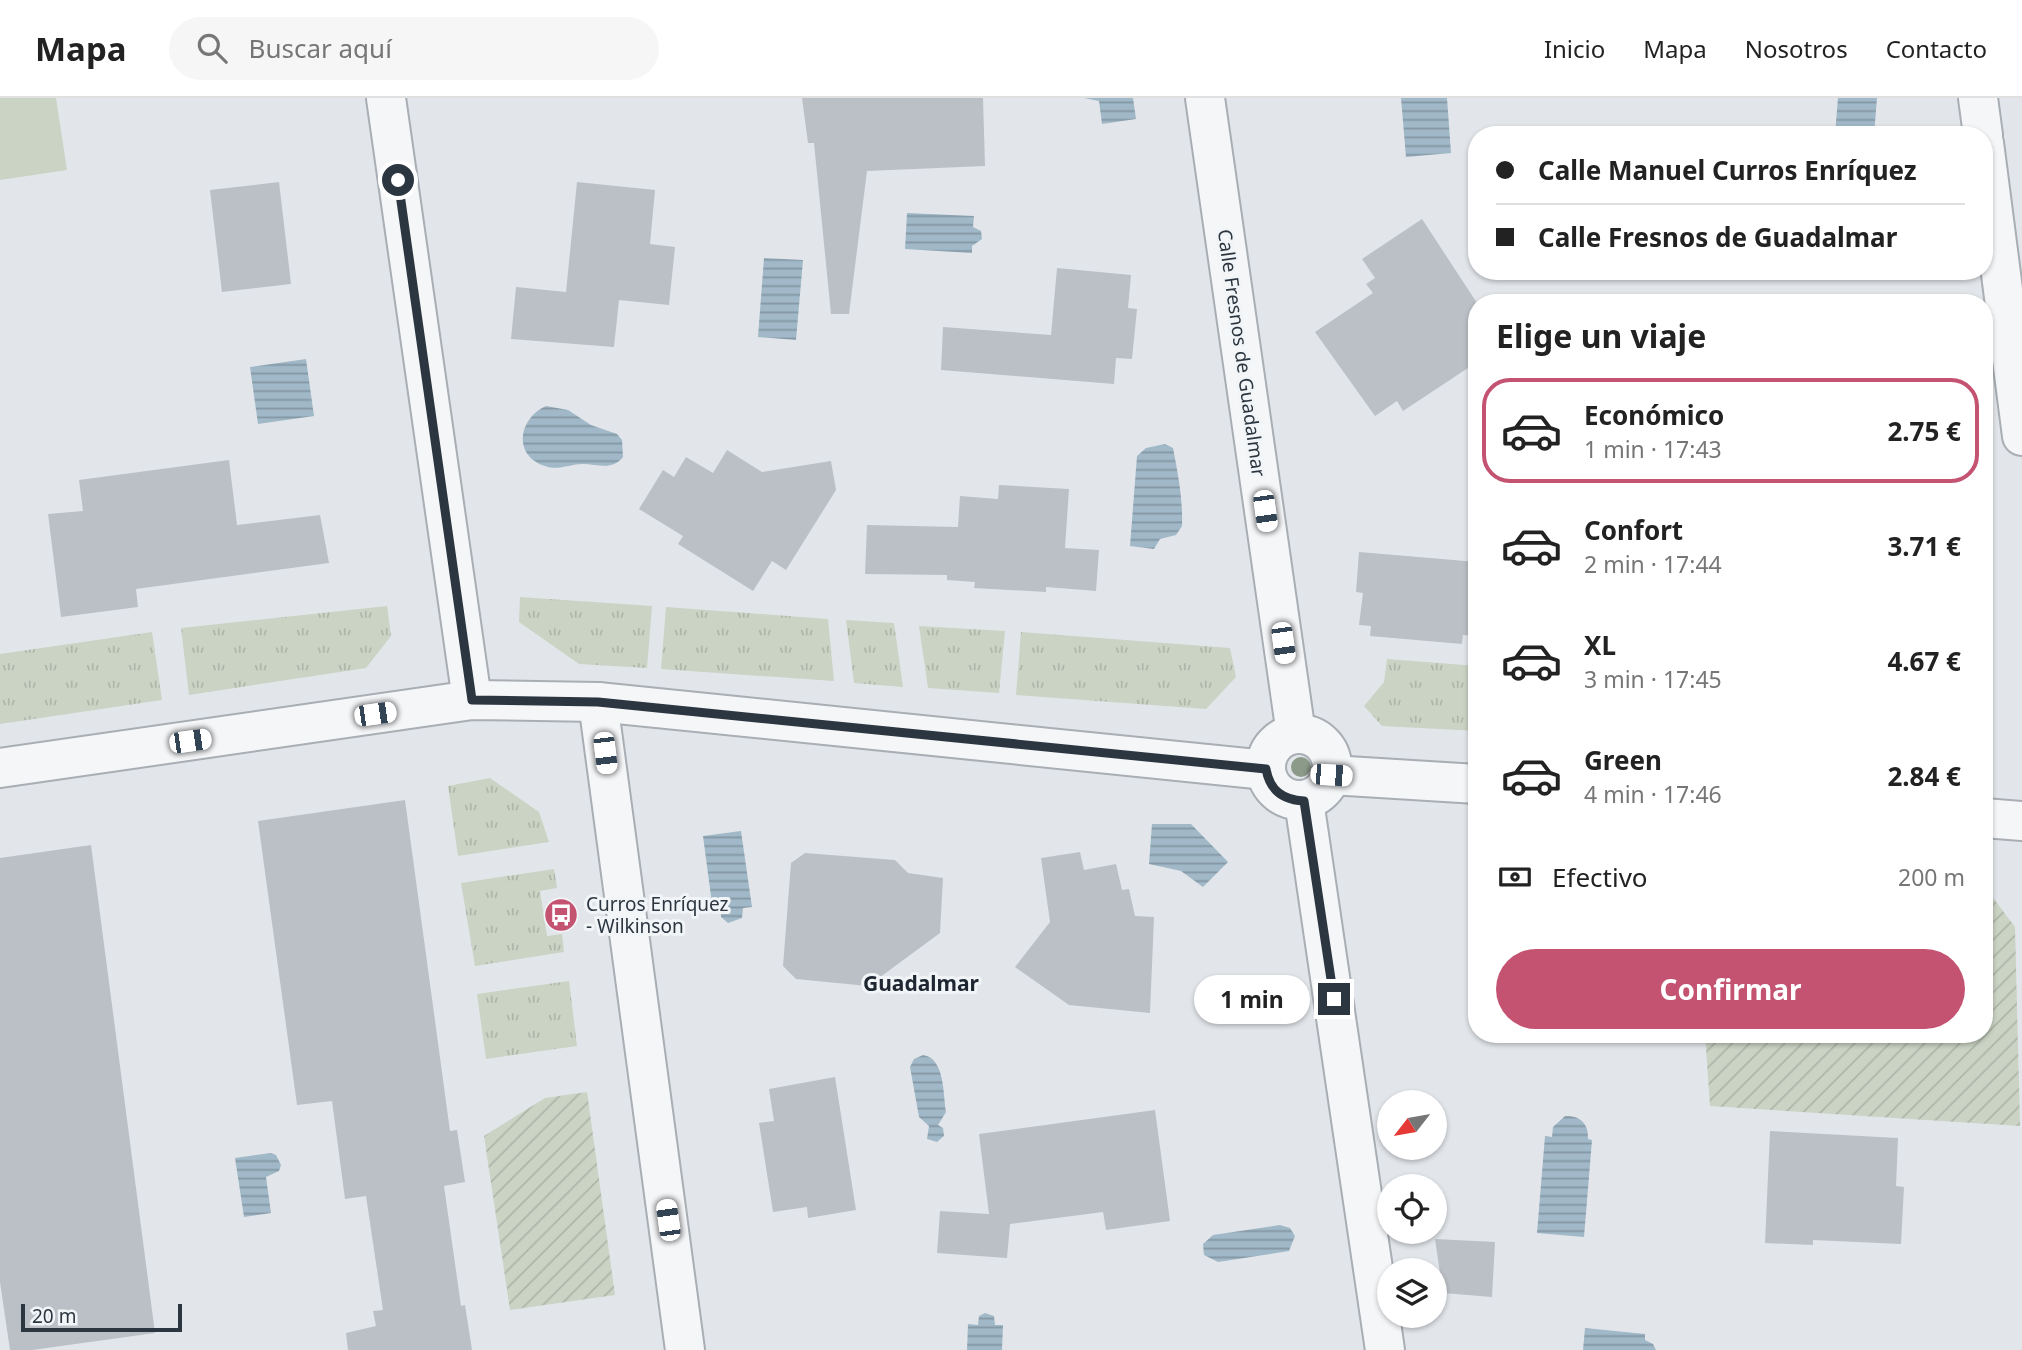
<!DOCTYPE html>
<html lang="es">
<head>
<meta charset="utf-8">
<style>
	body { margin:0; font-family:"Noto Sans",sans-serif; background:#f6f6f6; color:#222; height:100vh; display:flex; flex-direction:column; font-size:26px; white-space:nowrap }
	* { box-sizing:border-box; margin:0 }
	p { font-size:23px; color:#767676 }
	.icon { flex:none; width:38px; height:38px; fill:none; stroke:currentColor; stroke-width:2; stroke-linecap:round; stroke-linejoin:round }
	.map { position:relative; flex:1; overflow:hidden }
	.side { position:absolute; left:1468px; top:196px; width:525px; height:749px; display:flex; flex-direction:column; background:#fff; border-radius:28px; box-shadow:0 2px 5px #0004 }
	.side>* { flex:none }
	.hud { position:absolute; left:1468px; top:28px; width:525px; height:154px; border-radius:28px; box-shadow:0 2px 5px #0004; display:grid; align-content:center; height:154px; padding:0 28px; background:#fff }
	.needle { width:46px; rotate:239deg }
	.fabs { position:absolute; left:1377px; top:992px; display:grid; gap:14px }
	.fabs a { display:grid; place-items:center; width:70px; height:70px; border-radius:50%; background:#fff; box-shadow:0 2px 5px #0004; font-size:35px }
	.scale { position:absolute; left:21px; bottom:18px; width:161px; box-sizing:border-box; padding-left:7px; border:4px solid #2c3640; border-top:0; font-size:19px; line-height:24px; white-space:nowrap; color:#2c3640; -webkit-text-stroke:5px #f2f5f7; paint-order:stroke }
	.end { position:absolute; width:32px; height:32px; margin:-16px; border:9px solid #2c3640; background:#fff; box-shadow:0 0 0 4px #fff }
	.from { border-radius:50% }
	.bubble { position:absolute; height:49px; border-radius:24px; background:#fff; box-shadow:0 2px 5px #0004; font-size:23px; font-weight:700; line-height:49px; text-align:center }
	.car { position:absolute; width:21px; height:42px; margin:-21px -10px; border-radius:9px; box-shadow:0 0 5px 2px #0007; background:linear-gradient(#fff 24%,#345 0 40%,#fff 0 76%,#345 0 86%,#fff 0) }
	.hud b { display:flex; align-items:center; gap:24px; height:66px; font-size:26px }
	.hud b+b { border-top:2px solid #e0e0e0 }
	.hud i { width:18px; height:18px; background:#222 }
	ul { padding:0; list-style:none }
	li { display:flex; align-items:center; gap:21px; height:105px; margin:0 14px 10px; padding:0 14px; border:4px solid transparent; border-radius:28px }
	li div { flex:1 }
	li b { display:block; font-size:26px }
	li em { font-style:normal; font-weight:700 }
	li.selected { border-color:#c45271 }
	li>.icon { width:63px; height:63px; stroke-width:1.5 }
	h2 { padding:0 28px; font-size:32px; line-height:84px }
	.pay { display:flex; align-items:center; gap:18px; height:77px; padding:0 28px; font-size:26px }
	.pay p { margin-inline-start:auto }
	.action { display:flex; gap:14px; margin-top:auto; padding:14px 28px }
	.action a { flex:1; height:80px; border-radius:42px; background:#c45271; color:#fff; font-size:28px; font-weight:700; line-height:80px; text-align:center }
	header { display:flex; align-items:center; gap:42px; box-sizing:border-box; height:98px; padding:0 35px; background:#fff; border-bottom:2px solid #e0e0e0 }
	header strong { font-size:33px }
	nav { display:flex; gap:38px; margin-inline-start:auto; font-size:24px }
	.search { width:490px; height:63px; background:#f6f6f6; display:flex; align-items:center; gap:18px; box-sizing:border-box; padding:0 24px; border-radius:38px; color:#767676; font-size:26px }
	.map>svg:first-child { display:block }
</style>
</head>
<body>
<header>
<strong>Mapa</strong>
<div class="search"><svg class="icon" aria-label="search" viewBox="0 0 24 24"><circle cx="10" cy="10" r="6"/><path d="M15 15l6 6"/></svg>Buscar aquí</div>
<nav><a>Inicio</a><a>Mapa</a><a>Nosotros</a><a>Contacto</a></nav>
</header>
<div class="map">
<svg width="2022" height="1252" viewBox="0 0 2022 1252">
	<defs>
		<pattern id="grass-tufts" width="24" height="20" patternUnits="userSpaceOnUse" patternTransform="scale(1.75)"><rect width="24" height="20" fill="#cad3c4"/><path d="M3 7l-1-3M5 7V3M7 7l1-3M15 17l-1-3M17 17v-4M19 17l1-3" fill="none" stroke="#aeb6a9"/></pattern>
		<pattern id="garden-furrows" width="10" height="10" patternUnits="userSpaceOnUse" patternTransform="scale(1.75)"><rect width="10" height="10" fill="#cad3c4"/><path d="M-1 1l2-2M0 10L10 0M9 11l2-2" fill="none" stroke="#aeb6a9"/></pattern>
		<pattern id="water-rules" width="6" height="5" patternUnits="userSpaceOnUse" patternTransform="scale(1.75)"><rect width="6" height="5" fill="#a0b8c7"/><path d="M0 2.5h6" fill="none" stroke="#8396a3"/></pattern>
	</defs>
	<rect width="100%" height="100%" fill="#e2e6ea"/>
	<g fill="url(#grass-tufts)">
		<polygon points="520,499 652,508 647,570 579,566 519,524"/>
		<polygon points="387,508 391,538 366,570 189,597 181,530"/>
		<polygon points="666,509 828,521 834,583 661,571"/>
		<polygon points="846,522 894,525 903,589 854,585"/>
		<polygon points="919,528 1005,533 999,595 928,590"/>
		<polygon points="152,534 162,602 0,626 0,556"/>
		<polygon points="1021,534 1230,550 1236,579 1206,611 1016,597"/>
		<polygon points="1387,561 1477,568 1477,633 1382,628 1364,608 1384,584"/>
		<polygon points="490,680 539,714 549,744 458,758 448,688"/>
		<polygon points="554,771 557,790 540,793 547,838 562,836 564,854 475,868 461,785"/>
		<polygon points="569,883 577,948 486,961 477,896"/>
	</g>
	<g fill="url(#garden-furrows)">
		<polygon points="1985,789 2015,829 2020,1028 1710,1008 1705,936 1984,936"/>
		<polygon points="587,994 615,1197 510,1212 484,1038 545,1000"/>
	</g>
	<polygon fill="#cad3c4" points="0,0 56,0 67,72 0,82"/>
	<g fill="url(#water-rules)">
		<polygon points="1084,0 1133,0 1136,21 1102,26 1099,3"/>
		<polygon points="1401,0 1447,0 1451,55 1406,59"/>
		<polygon points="1838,0 1877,0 1874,37 1835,36"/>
		<polygon points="907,115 974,118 973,129 981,133 982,141 972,148 972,155 905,151"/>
		<polygon points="764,160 803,162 796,242 758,239"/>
		<polygon points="306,261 314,318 258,326 250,269"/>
		<path d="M546,308l22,4 23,15 26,9 5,6 1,17c-11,14 -25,7 -40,7 -13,0 -26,7 -38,2 -33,-11 -26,-48 1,-60z"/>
		<path d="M1165,346l8,4c5,26 10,51 9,78l-6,9 -16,4 -6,10 -24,-3 7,-90 9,-8z"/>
		<polygon points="1152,726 1191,726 1228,764 1203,789 1181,773 1149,766"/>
		<polygon points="741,733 752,809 743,810 742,820 728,825 721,819 721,813 713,813 703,738"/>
		<path d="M923,957c22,3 20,39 23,57l-8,13 5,3 1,8 -7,6 -10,-3 2,-13 -10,-9 -9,-50 4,-8z"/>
		<path d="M1565,1018c15,-1 24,8 23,23l4,1 -8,97 -47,-4 8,-97 7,1 1,-10z"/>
		<polygon points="271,1055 276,1057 281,1067 279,1073 266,1079 271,1115 244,1119 235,1060"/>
		<polygon points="1280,1127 1290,1130 1295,1138 1289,1153 1218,1164 1204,1157 1203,1146 1213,1137"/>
		<polygon points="985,1215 994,1218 995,1227 1003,1227 1002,1252 967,1252 968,1226 978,1227 979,1218"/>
		<polygon points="1585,1230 1645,1236 1645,1242 1653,1246 1656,1252 1583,1252"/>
	</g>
	<g fill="#bac0c6">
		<polygon points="802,0 983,0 985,68 867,73 849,216 831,216 814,45 808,45"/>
		<polygon points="279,84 291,186 222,194 210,92"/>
		<polygon points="577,84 655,92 650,146 675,149 669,207 619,202 614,249 511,241 516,189 566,194"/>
		<polygon points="1422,121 1477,205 1477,264 1403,313 1397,303 1375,318 1315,234 1373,195 1366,186 1375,180 1362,161"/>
		<polygon points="1057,170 1131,177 1128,210 1137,211 1132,261 1116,260 1114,286 941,272 943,229 1051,237"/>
		<polygon points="727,352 762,374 831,363 836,392 786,472 772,463 753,493 678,446 683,438 639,411 663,372 674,379 686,359 713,375"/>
		<polygon points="229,362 237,427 320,417 329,465 136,491 138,509 61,519 48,416 83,413 79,382"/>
		<polygon points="999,387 1069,391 1065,450 1099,452 1096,493 1046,489 1046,494 974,490 975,484 947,482 947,477 865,476 867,427 958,429 960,398 998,401"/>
		<polygon points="1359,454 1477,464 1477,538 1463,537 1462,546 1370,538 1371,528 1359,527 1363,495 1356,494"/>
		<polygon points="405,702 450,1033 457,1032 465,1084 444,1088 461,1208 465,1207 472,1252 348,1252 346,1235 376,1228 373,1213 383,1212 366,1098 345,1101 332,1003 297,1007 258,723"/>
		<polygon points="91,747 155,1235 32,1252 10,1252 0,1184 0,760"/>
		<polygon points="1080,754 1084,772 1116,766 1122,792 1129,791 1135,818 1154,819 1150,915 1069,907 1015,869 1050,824 1041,760"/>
		<polygon points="805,755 895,762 908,775 943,780 940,835 868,888 796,881 783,868 791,765"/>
		<polygon points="835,979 856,1112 808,1120 807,1109 773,1114 759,1025 774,1023 769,991"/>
		<polygon points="1155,1012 1170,1123 1106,1132 1103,1114 1010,1126 1007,1160 937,1155 940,1113 989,1116 979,1036"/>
		<polygon points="1770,1033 1898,1040 1896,1088 1904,1089 1901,1146 1813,1142 1813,1147 1765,1145"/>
		<polygon points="1435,1141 1495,1144 1492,1199 1443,1195"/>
	</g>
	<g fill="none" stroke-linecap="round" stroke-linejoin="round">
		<g stroke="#a8aeb4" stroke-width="42">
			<g id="minor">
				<polyline points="386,0 472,602"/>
				<polyline points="1205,0 1296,636"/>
				<polyline points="1978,0 1983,37"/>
				<polyline points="1984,45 2022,338"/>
				<polyline points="598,604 685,1252"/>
				<circle cx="1299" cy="669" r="33"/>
				<polyline points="0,670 472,602 598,604 1266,672"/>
				<polyline points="1331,677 1477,686"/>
				<polyline points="1304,703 1385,1252"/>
				<polyline points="1984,720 2022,723"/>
			</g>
		</g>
		<use href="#minor" stroke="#f5f6f8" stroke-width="38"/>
	</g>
	<circle fill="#8b9a89" cx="1301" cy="669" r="10"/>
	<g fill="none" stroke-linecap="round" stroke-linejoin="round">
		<path stroke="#2c3640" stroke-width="9" d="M398,82l74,520 126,2 668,67c4,22 17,31 38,32l30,198"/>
	</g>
	<defs>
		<g id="bus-disc" transform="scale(1.75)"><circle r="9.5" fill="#c45271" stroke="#f2f5f7"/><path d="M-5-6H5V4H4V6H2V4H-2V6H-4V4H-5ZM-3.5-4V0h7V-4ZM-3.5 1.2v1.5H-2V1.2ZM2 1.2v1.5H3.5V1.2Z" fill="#fff"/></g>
	</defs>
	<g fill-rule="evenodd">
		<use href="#bus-disc" x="561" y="817"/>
	</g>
	<g text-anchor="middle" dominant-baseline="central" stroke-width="6" stroke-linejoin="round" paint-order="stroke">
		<g font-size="19" fill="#2c3640" stroke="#f2f5f7">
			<text transform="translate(1242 255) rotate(82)">Calle Fresnos de Guadalmar</text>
		</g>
		<g font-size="19" fill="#2c3640" stroke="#f2f5f7" text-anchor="start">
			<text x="586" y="806">Curros Enríquez<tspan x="586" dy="22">- Wilkinson</tspan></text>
		</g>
		<g font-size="21" font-weight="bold" fill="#1e2731" stroke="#f2f5f7">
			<text x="921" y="885">Guadalmar</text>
		</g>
	</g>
</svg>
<div class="fabs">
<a><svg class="needle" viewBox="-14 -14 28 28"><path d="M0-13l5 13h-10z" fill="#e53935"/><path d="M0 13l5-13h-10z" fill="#767676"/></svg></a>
<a><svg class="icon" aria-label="locate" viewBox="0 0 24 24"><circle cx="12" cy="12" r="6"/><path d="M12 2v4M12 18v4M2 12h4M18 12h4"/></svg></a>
<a><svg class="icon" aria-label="layers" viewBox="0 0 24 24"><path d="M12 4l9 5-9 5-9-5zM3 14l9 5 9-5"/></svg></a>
</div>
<div class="scale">20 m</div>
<i class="end from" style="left:398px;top:82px"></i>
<i class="end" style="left:1334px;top:901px"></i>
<div class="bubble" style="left:1194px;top:877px;width:116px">1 min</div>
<i class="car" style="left:1265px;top:413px;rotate:172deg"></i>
<i class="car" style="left:1283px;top:545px;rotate:172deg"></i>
<i class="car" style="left:375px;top:616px;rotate:82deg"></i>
<i class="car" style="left:190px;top:643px;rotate:82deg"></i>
<i class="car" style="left:605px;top:655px;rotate:173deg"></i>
<i class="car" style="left:1331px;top:677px;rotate:94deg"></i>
<i class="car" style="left:668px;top:1122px;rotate:352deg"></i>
<div class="hud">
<b><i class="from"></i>Calle Manuel Curros Enríquez</b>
<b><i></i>Calle Fresnos de Guadalmar</b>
</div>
<section class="side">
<h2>Elige un viaje</h2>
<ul>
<li class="selected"><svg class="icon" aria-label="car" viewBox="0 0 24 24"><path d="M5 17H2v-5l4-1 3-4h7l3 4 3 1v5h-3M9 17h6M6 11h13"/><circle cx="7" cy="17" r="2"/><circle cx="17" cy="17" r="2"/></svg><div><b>Económico</b><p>1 min · 17:43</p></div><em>2.75 €</em></li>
<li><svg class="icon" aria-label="car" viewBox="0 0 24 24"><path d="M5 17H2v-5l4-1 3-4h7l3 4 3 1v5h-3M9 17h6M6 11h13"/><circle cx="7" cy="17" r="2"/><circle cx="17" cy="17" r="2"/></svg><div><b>Confort</b><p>2 min · 17:44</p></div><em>3.71 €</em></li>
<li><svg class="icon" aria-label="car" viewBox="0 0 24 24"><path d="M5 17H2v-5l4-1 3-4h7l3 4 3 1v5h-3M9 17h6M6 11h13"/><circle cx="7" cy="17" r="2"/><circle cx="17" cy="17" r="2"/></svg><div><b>XL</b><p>3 min · 17:45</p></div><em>4.67 €</em></li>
<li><svg class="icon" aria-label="car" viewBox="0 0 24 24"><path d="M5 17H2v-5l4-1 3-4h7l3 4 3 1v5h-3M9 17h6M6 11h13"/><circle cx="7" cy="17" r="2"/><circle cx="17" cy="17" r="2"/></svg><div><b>Green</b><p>4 min · 17:46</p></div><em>2.84 €</em></li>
</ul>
<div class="pay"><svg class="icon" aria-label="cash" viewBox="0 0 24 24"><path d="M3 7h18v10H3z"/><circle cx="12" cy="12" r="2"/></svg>Efectivo<p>200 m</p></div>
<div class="action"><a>Confirmar</a></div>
</section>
</div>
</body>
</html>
